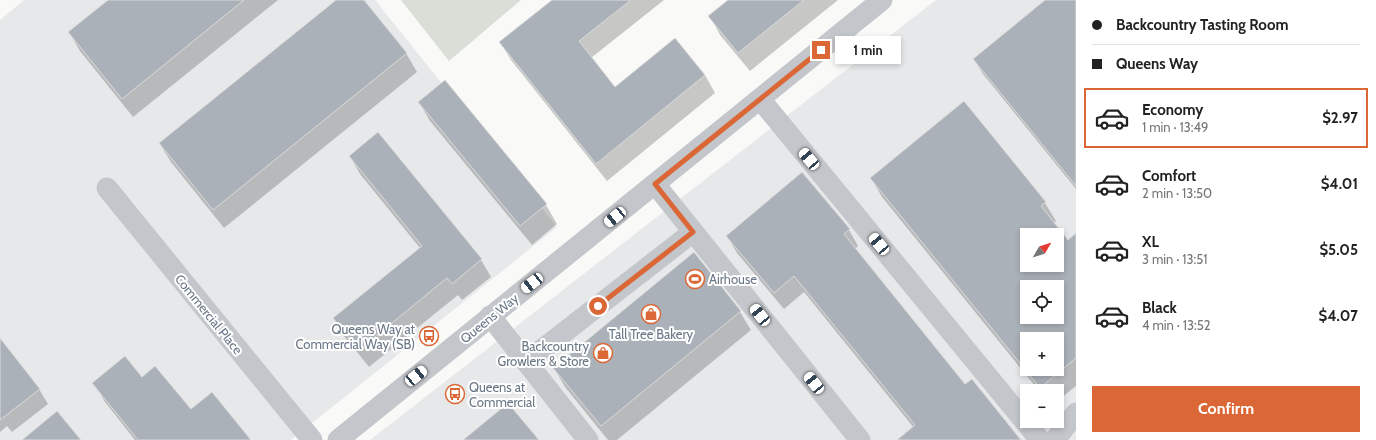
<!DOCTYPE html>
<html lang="en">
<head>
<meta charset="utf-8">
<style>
	body { margin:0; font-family:Cabin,sans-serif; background:#f2f2f2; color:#222; height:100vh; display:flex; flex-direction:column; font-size:15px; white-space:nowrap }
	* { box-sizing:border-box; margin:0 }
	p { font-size:13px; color:#767676 }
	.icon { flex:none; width:22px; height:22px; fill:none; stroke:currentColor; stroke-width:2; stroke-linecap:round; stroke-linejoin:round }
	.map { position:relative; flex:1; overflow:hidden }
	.side { display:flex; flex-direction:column; background:#fff; width:300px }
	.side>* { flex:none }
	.banner { display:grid; align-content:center; height:88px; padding:0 16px; background:#fff }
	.needle { width:26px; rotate:51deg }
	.tools { position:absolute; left:1020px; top:228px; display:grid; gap:8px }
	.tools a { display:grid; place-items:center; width:44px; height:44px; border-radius:0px; background:#fff; box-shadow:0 2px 6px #0003; font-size:20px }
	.end { position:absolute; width:18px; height:18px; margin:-9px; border:5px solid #db6736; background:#fff; box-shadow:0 0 0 2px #fff }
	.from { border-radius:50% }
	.bubble { position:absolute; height:28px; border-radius:0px; background:#fff; box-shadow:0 2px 6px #0003; font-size:13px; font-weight:700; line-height:28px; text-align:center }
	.car { position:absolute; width:12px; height:24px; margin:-12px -6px; border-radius:5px; box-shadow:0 0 3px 1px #0007; background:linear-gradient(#fff 24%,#345 0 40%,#fff 0 76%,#345 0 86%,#fff 0) }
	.banner b { display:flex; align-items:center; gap:14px; height:38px; font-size:15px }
	.banner b+b { border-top:1px solid #e0e0e0 }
	.banner i { width:10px; height:10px; background:#222 }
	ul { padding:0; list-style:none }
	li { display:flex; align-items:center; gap:12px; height:60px; margin:0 8px 6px; padding:0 8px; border:2px solid transparent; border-radius:0px }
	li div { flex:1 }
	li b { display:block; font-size:15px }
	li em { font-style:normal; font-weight:700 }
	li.current { border-color:#db6736 }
	li>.icon { width:36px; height:36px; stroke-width:1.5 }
	.cta { display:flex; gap:8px; margin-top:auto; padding:8px 16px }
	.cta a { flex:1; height:46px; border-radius:0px; background:#db6736; color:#fff; font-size:16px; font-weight:700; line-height:46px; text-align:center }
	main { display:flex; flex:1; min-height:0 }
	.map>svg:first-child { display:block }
</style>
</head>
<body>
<main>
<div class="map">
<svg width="1076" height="440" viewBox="0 0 1076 440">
	<rect width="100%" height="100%" fill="#f9f9f8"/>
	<g fill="#e7e8e9" fill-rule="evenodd">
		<polygon points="24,0 375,0 557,227 291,440 0,440 0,20"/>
		<path d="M936,0h140v440h-706zM1027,235h30v30h-30zM1027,287h30v30h-30zM1027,339h30v30h-30zM1027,391h30v30h-30z"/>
	</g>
	<polygon fill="#d9ded7" points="401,0 521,0 449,61"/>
	<g fill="#0003" fill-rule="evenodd">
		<polygon points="110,0 278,0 133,117 80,51 69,32"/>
		<polygon points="338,0 363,0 406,53 417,72 224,228 171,162 160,144"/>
		<polygon points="552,0 664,0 591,58 615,88 675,39 705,75 715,93 607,181 511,60 500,42"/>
		<polygon points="730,0 838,0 750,71 720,35 710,16"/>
		<polygon points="1046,0 1076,0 1076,189 983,74 974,59"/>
		<polygon points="444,82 546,205 557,224 532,245 430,121 419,102"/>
		<path d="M964,103l81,100 11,18 -2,2 14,18h8v145l-19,15v-10h-18l-157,-194 -11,-19zM1027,235h30v30h-30zM1027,287h30v30h-30zM1027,339h30v30h-30z"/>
		<polygon points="378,133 481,260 491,277 462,300 458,295 369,367 344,336 334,318 420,248 360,174 350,156"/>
		<polygon points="849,230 858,246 855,249 965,386 1020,440 898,440 914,428 804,292 784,309 737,253 727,236"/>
		<polygon points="694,253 740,312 751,330 617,440 608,440 565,387 554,368"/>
		<polygon points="0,339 39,389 48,404 12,432 7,426 0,432"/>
		<polygon points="142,378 191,411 249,440 135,440 105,402 94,383"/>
	</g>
	<g fill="#aab1b8" stroke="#dbdbda" fill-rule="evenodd">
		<polygon points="108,0 244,0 122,99 68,32"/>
		<polygon points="336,0 364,0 407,53 213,210 159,143"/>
		<polygon points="552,0 631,0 579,41 615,87 675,38 705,75 596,164 499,42"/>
		<polygon points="728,0 804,0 738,53 708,16"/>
		<polygon points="1045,0 1076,0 1076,186 973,59"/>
		<polygon points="445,80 547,204 520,226 418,102"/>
		<path d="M964,101l82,101 -5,4 27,34 8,-7v125l-36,30 -170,-210zM1027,235h30v30h-30zM1027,287h30v30h-30zM1027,339h30v30h-30z"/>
		<polygon points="378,132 482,259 452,284 447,278 359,350 333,318 422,246 349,156"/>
		<polygon points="802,172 850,229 844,234 965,384 972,379 1021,440 897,440 915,425 794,276 774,293 726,236"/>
		<polygon points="694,252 741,311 601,426 553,368"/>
		<polygon points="0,338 40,389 0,420"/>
		<polygon points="125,356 142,377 155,366 191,409 212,392 251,440 138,440 92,383"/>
		<polygon points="508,403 539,440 463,440"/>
		<polygon points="57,411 81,440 22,440"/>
	</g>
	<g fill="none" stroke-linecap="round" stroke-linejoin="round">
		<g stroke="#c3c6ca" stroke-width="21">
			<polyline points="760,99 1040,440"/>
			<polyline points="655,184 860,440"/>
			<polyline points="107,188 312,440"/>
			<polyline points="490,316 588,440"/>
			<polyline points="526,362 693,232"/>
			<polyline points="338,440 882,0"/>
			<polyline points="1055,440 1076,413"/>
		</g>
	</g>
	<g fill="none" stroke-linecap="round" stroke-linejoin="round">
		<polyline stroke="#db6736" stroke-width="5" points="598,306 693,232 655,184 821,50"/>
	</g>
	<defs>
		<g id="stadium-ring" transform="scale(1)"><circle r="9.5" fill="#fff" stroke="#db6736" stroke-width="1.5"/><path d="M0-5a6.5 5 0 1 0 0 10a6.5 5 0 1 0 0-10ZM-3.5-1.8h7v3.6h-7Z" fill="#db6736"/></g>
		<g id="shop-ring" transform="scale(1)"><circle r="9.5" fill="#fff" stroke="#db6736" stroke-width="1.5"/><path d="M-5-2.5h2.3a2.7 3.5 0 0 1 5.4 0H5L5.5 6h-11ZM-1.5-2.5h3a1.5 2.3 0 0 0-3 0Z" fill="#db6736"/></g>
		<g id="bus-ring" transform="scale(1)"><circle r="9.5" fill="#fff" stroke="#db6736" stroke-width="1.5"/><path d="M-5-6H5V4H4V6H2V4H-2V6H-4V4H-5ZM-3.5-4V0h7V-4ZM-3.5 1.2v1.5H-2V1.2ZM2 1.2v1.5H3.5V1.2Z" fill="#db6736"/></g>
	</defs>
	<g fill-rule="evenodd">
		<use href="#stadium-ring" x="695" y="279"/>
		<use href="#shop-ring" x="651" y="314"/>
		<use href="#bus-ring" x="429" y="336"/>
		<use href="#shop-ring" x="603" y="353"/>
		<use href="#bus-ring" x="455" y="394"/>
	</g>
	<g text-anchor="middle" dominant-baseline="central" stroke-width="4" stroke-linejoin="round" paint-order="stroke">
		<g font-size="13" fill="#6a7887" stroke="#fff" text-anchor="start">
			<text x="709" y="279">Airhouse</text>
			<text x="415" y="329" text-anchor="end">Queens Way at<tspan x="415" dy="15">Commercial Way (SB)</tspan></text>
			<text x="651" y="334" text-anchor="middle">Tall Tree Bakery</text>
			<text x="589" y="346" text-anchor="end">Backcountry<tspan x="589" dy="15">Growlers &amp; Store</tspan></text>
			<text x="469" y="387">Queens at<tspan x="469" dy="15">Commercial</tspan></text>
		</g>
		<g font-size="13" fill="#6a7887" stroke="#fff">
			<text transform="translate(209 314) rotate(51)">Commercial Place</text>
			<text transform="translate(489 318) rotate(-39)">Queens Way</text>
		</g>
	</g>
</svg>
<div class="tools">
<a><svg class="needle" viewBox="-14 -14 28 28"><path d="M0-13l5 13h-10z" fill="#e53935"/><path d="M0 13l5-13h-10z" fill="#767676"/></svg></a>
<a><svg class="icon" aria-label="locate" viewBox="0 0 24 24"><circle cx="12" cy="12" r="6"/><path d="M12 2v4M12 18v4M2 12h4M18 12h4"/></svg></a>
<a>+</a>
<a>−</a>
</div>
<i class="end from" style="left:598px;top:306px"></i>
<i class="end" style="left:821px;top:50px"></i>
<div class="bubble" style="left:835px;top:36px;width:66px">1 min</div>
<i class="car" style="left:809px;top:159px;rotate:320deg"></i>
<i class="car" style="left:615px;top:217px;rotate:231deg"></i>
<i class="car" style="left:879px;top:244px;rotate:320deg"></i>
<i class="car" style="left:532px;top:283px;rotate:232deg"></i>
<i class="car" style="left:760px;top:315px;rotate:321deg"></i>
<i class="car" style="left:416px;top:376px;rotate:51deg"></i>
<i class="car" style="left:814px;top:383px;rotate:321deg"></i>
</div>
<section class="side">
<div class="banner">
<b><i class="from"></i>Backcountry Tasting Room</b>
<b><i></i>Queens Way</b>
</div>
<ul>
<li class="current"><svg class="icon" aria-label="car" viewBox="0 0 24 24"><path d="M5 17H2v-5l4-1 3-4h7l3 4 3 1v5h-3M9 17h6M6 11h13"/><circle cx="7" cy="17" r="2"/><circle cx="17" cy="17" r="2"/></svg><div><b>Economy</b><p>1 min · 13:49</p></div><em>$2.97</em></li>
<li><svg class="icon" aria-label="car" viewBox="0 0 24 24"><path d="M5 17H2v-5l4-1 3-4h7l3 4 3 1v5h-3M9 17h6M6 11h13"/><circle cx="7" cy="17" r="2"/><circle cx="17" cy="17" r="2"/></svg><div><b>Comfort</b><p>2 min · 13:50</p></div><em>$4.01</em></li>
<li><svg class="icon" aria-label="car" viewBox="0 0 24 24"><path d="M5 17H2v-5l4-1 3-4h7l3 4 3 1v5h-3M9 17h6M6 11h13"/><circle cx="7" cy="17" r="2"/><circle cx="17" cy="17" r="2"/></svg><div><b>XL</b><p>3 min · 13:51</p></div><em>$5.05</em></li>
<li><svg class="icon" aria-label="car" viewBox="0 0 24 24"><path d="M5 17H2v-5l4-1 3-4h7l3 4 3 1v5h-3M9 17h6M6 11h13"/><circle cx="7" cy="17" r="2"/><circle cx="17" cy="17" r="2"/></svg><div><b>Black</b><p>4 min · 13:52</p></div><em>$4.07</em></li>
</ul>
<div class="cta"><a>Confirm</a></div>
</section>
</main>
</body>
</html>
